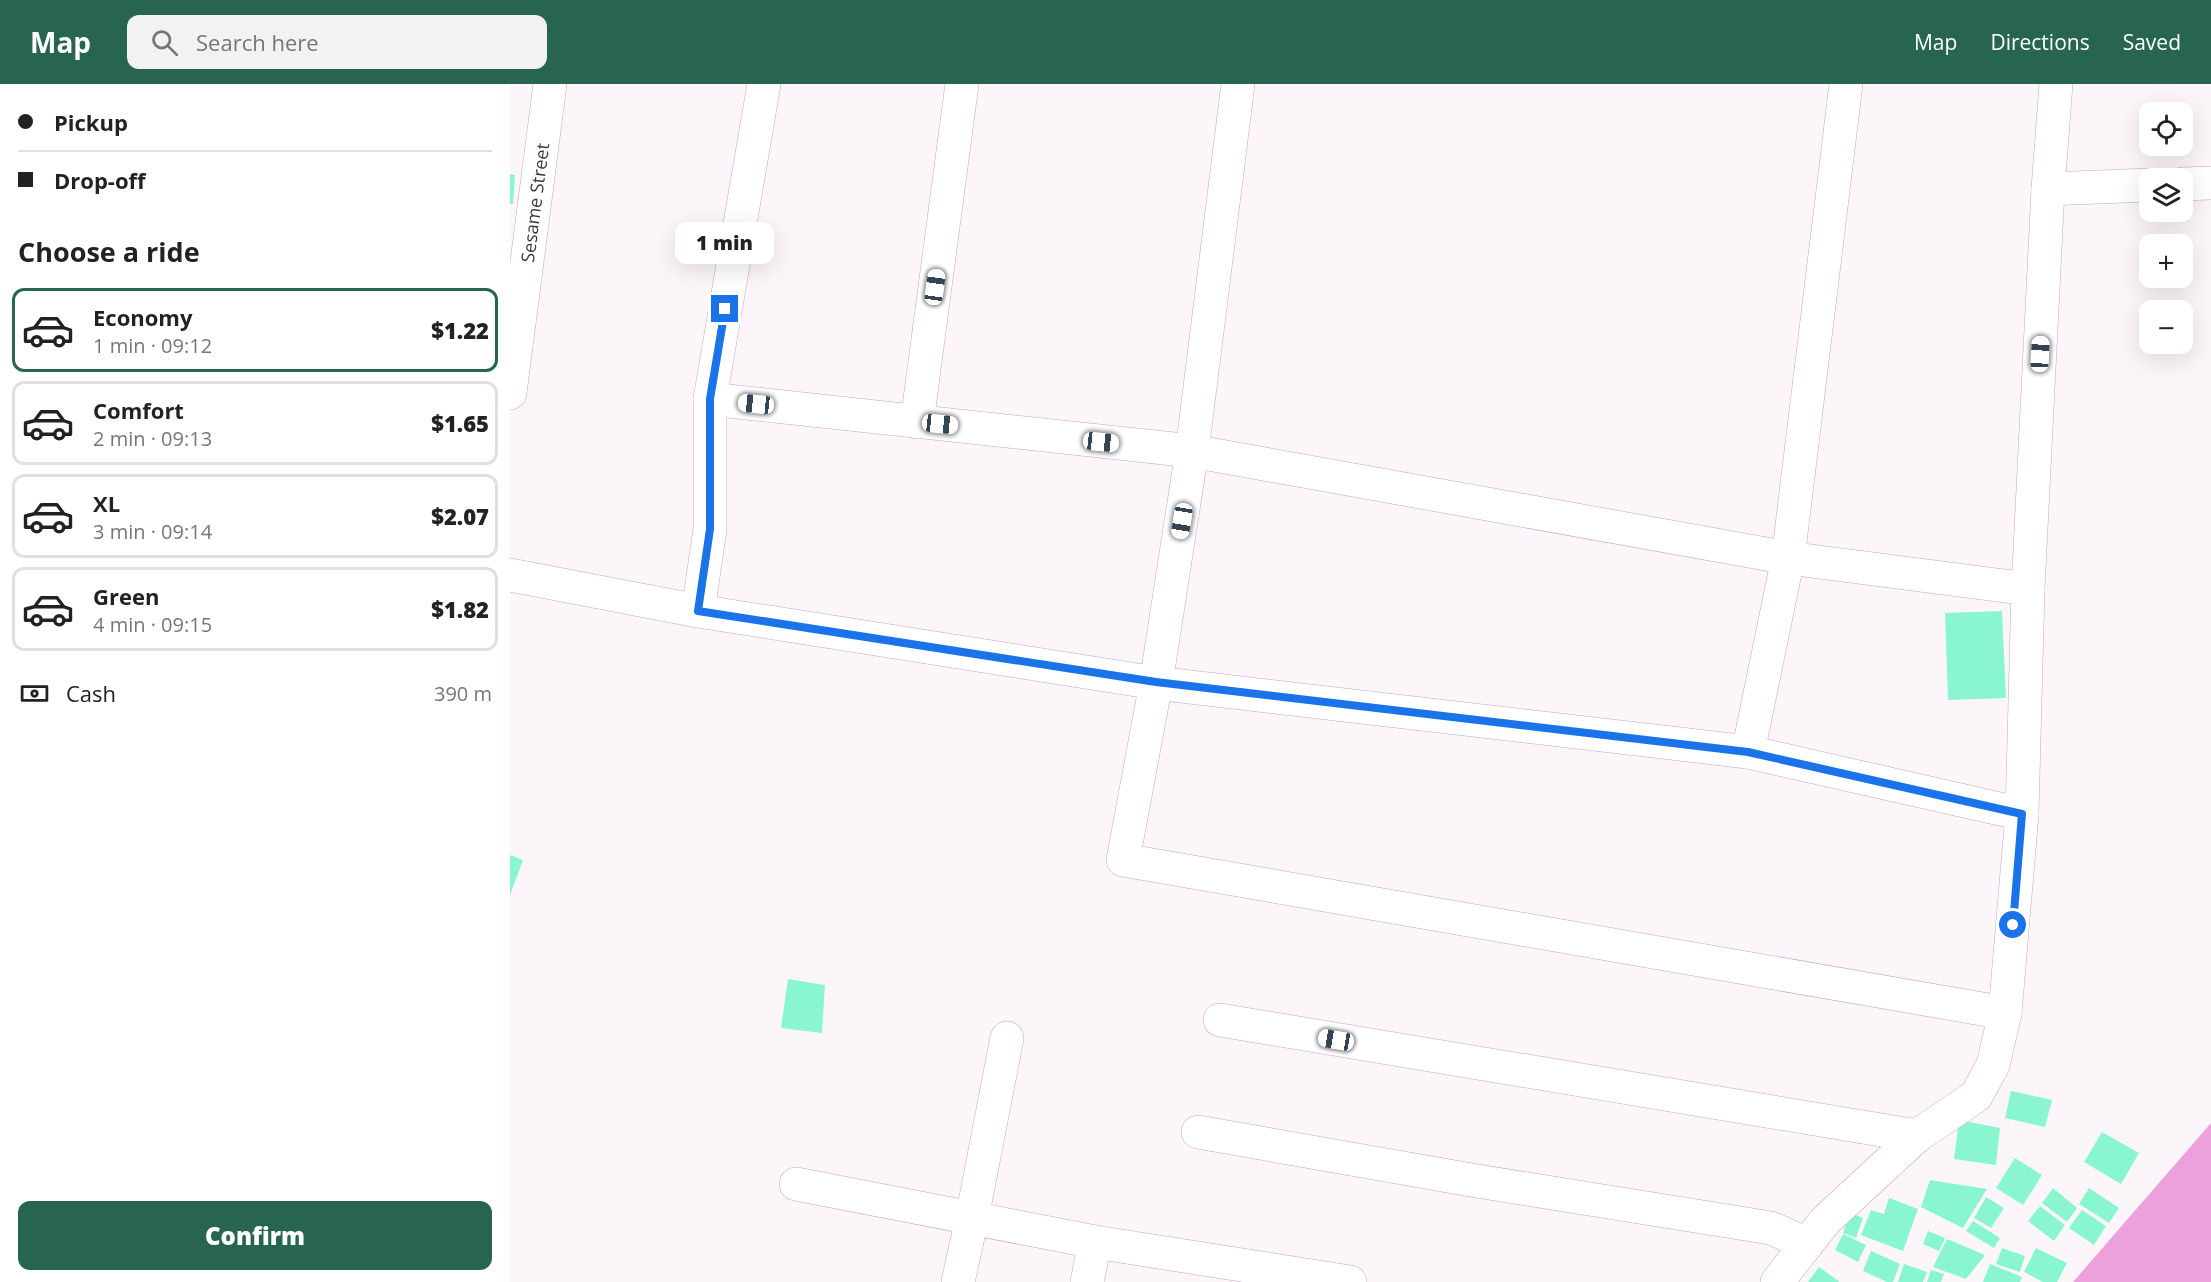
<!DOCTYPE html>
<html lang="en">
<head>
<meta charset="utf-8">
<style>
	body { margin:0; font-family:"Open Sans",sans-serif; background:#f2f2f2; color:#222; height:100vh; display:flex; flex-direction:column; font-size:22px; white-space:nowrap }
	* { box-sizing:border-box; margin:0 }
	p { font-size:20px; color:#767676 }
	.icon { flex:none; width:33px; height:33px; fill:none; stroke:currentColor; stroke-width:2; stroke-linecap:round; stroke-linejoin:round }
	.map { position:relative; flex:1; overflow:hidden }
	.drawer { display:flex; flex-direction:column; background:#fff; width:510px }
	.drawer>* { flex:none }
	.hud { display:grid; align-content:center; height:132px; padding:0 18px; background:#fff }
	.tools { position:absolute; left:1629px; top:18px; display:grid; gap:12px }
	.tools a { display:grid; place-items:center; width:54px; height:54px; border-radius:12px; background:#fff; box-shadow:0 6px 24px #0002; font-size:30px }
	.end { position:absolute; width:27px; height:27px; margin:-14px; border:8px solid #1a73e8; background:#fff; box-shadow:0 0 0 3px #fff }
	.from { border-radius:50% }
	.bubble { position:absolute; height:42px; border-radius:12px; background:#fff; box-shadow:0 6px 24px #0002; font-size:20px; font-weight:800; line-height:42px; text-align:center }
	.car { position:absolute; width:18px; height:36px; margin:-18px -9px; border-radius:8px; box-shadow:0 0 4px 2px #0007; background:linear-gradient(#fff 24%,#345 0 40%,#fff 0 76%,#345 0 86%,#fff 0) }
	.hud b { display:flex; align-items:center; gap:21px; height:57px; font-size:22px }
	.hud b+b { border-top:2px solid #e0e0e0 }
	.hud i { width:15px; height:15px; background:#222 }
	ul { padding:0; list-style:none }
	li { display:flex; align-items:center; gap:18px; height:84px; margin:0 12px 9px; padding:0 6px; border:3px solid #e0e0e0; border-radius:12px }
	li div { flex:1 }
	li b { display:block; font-size:22px }
	li em { font-style:normal; font-weight:800 }
	li.on { border-color:#276550 }
	li>.icon { width:54px; height:54px; stroke-width:1.5 }
	h2 { padding:0 18px; font-size:27px; line-height:72px }
	.pay { display:flex; align-items:center; gap:15px; height:66px; padding:0 18px; font-size:22px }
	.pay p { margin-inline-start:auto }
	.action { display:flex; gap:12px; margin-top:auto; padding:12px 18px }
	.action a { flex:1; height:69px; border-radius:12px; background:#276550; color:#fff; font-size:24px; font-weight:800; line-height:69px; text-align:center }
	header { display:flex; align-items:center; gap:36px; box-sizing:border-box; height:84px; padding:0 30px; background:#276550; color:#fff }
	header strong { font-size:28px }
	nav { display:flex; gap:33px; margin-inline-start:auto; font-size:21px }
	.search { width:420px; height:54px; background:#f2f2f2; display:flex; align-items:center; gap:15px; box-sizing:border-box; padding:0 21px; border-radius:12px; color:#767676; font-size:22px }
	main { display:flex; flex:1; min-height:0 }
	.map>svg:first-child { display:block }
</style>
</head>
<body>
<header>
<strong>Map</strong>
<div class="search"><svg class="icon" aria-label="search" viewBox="0 0 24 24"><circle cx="10" cy="10" r="6"/><path d="M15 15l6 6"/></svg>Search here</div>
<nav><a>Map</a><a>Directions</a><a>Saved</a></nav>
</header>
<main>
<section class="drawer">
<div class="hud">
<b><i class="from"></i>Pickup</b>
<b><i></i>Drop-off</b>
</div>
<h2>Choose a ride</h2>
<ul>
<li class="on"><svg class="icon" aria-label="car" viewBox="0 0 24 24"><path d="M5 17H2v-5l4-1 3-4h7l3 4 3 1v5h-3M9 17h6M6 11h13"/><circle cx="7" cy="17" r="2"/><circle cx="17" cy="17" r="2"/></svg><div><b>Economy</b><p>1 min · 09:12</p></div><em>$1.22</em></li>
<li><svg class="icon" aria-label="car" viewBox="0 0 24 24"><path d="M5 17H2v-5l4-1 3-4h7l3 4 3 1v5h-3M9 17h6M6 11h13"/><circle cx="7" cy="17" r="2"/><circle cx="17" cy="17" r="2"/></svg><div><b>Comfort</b><p>2 min · 09:13</p></div><em>$1.65</em></li>
<li><svg class="icon" aria-label="car" viewBox="0 0 24 24"><path d="M5 17H2v-5l4-1 3-4h7l3 4 3 1v5h-3M9 17h6M6 11h13"/><circle cx="7" cy="17" r="2"/><circle cx="17" cy="17" r="2"/></svg><div><b>XL</b><p>3 min · 09:14</p></div><em>$2.07</em></li>
<li><svg class="icon" aria-label="car" viewBox="0 0 24 24"><path d="M5 17H2v-5l4-1 3-4h7l3 4 3 1v5h-3M9 17h6M6 11h13"/><circle cx="7" cy="17" r="2"/><circle cx="17" cy="17" r="2"/></svg><div><b>Green</b><p>4 min · 09:15</p></div><em>$1.82</em></li>
</ul>
<div class="pay"><svg class="icon" aria-label="cash" viewBox="0 0 24 24"><path d="M3 7h18v10H3z"/><circle cx="12" cy="12" r="2"/></svg>Cash<p>390 m</p></div>
<div class="action"><a>Confirm</a></div>
</section>
<div class="map">
<svg width="1701" height="1198" viewBox="0 0 1701 1198">
	<rect width="100%" height="100%" fill="#fcf6fa"/>
	<polygon fill="#eca1dc" points="1701,1039 1701,1198 1563,1198"/>
	<g fill="#8af6d0">
		<polygon points="0,90 5,91 3,120 0,120"/>
		<polygon points="1492,527 1496,614 1438,616 1435,529"/>
		<polygon points="0,771 13,776 0,811"/>
		<polygon points="278,895 315,901 312,949 271,944"/>
		<polygon points="1501,1007 1542,1016 1535,1043 1495,1034"/>
		<polygon points="1449,1036 1490,1044 1486,1081 1444,1075"/>
		<polygon points="1592,1048 1629,1069 1611,1100 1574,1078"/>
		<polygon points="1505,1074 1532,1091 1513,1121 1486,1104"/>
		<polygon points="1420,1096 1477,1105 1453,1144 1411,1123"/>
		<polygon points="1543,1104 1567,1124 1557,1138 1532,1119"/>
		<polygon points="1579,1104 1609,1124 1599,1139 1569,1120"/>
		<polygon points="1476,1113 1494,1124 1481,1144 1464,1134"/>
		<polygon points="1379,1114 1408,1125 1393,1167 1351,1151 1361,1126 1374,1130"/>
		<polygon points="1530,1122 1555,1141 1544,1157 1518,1137"/>
		<polygon points="1572,1126 1596,1142 1584,1161 1559,1144"/>
		<polygon points="1340,1129 1353,1134 1346,1154 1333,1149"/>
		<polygon points="1463,1137 1490,1154 1484,1164 1456,1147"/>
		<polygon points="1418,1147 1435,1154 1429,1167 1413,1160"/>
		<polygon points="1333,1150 1356,1161 1348,1178 1325,1166"/>
		<polygon points="1437,1155 1475,1171 1456,1195 1423,1183"/>
		<polygon points="1492,1164 1515,1172 1510,1188 1486,1180"/>
		<polygon points="1526,1164 1557,1179 1547,1198 1533,1198 1514,1188"/>
		<polygon points="1361,1167 1390,1180 1383,1198 1377,1198 1353,1187"/>
		<polygon points="1394,1180 1417,1188 1413,1198 1388,1198"/>
		<polygon points="1480,1180 1512,1193 1510,1198 1473,1198"/>
		<polygon points="1309,1183 1330,1198 1298,1198"/>
		<polygon points="1421,1186 1434,1190 1431,1198 1417,1198"/>
	</g>
	<g fill="none" stroke-linecap="round" stroke-linejoin="round">
		<g stroke="#c1a7bb" stroke-width="34">
			<g id="street">
				<polyline points="728,0 682,367 646,599 613,776 1495,929"/>
				<polyline points="1672,100 1701,99"/>
				<polyline points="1538,105 1640,101"/>
				<path id="s1" d="M0,309l40,-309"/>
				<polyline points="200,315 682,367 1278,474 1518,505"/>
				<polyline points="407,338 452,0"/>
				<polyline points="0,491 188,527 646,599 1238,668 1512,730"/>
				<polyline points="188,527 200,445 200,315 254,0"/>
				<polyline points="1238,668 1278,474 1336,0"/>
				<polyline points="710,936 1407,1052"/>
				<polyline points="688,1048 967,1097 1261,1144 1297,1160"/>
				<polyline points="286,1100 585,1158 840,1198"/>
				<polyline points="448,1198 462,1134 497,954"/>
				<polyline points="577,1198 585,1158"/>
				<polyline points="1267,1198 1315,1137 1407,1052 1466,1012 1483,981 1495,929 1512,730 1518,505 1538,105 1546,0"/>
			</g>
		</g>
		<use href="#street" stroke="#fff" stroke-width="33"/>
	</g>
	<g fill="none" stroke-linecap="round" stroke-linejoin="round">
		<polyline stroke="#1a73e8" stroke-width="8" points="215,225 200,315 200,445 188,527 646,598 1238,668 1512,730 1503,841"/>
	</g>
	<g text-anchor="middle" dominant-baseline="central" stroke-width="6" stroke-linejoin="round" paint-order="stroke">
		<g font-size="18" fill="#40353e" stroke="#fff">
			<text stroke="none"><textPath href="#s1" startOffset="192">Sesame Street</textPath></text>
		</g>
	</g>
</svg>
<div class="tools">
<a><svg class="icon" aria-label="locate" viewBox="0 0 24 24"><circle cx="12" cy="12" r="6"/><path d="M12 2v4M12 18v4M2 12h4M18 12h4"/></svg></a>
<a><svg class="icon" aria-label="layers" viewBox="0 0 24 24"><path d="M12 4l9 5-9 5-9-5zM3 14l9 5 9-5"/></svg></a>
<a>+</a>
<a>−</a>
</div>
<i class="end from" style="left:1503px;top:841px"></i>
<i class="end" style="left:215px;top:225px"></i>
<div class="bubble" style="left:165px;top:138px;width:99px">1 min</div>
<i class="car" style="left:425px;top:203px;rotate:8deg"></i>
<i class="car" style="left:1530px;top:270px;rotate:3deg"></i>
<i class="car" style="left:246px;top:320px;rotate:276deg"></i>
<i class="car" style="left:430px;top:340px;rotate:96deg"></i>
<i class="car" style="left:591px;top:358px;rotate:96deg"></i>
<i class="car" style="left:672px;top:437px;rotate:189deg"></i>
<i class="car" style="left:826px;top:956px;rotate:280deg"></i>
</div>
</main>
</body>
</html>
